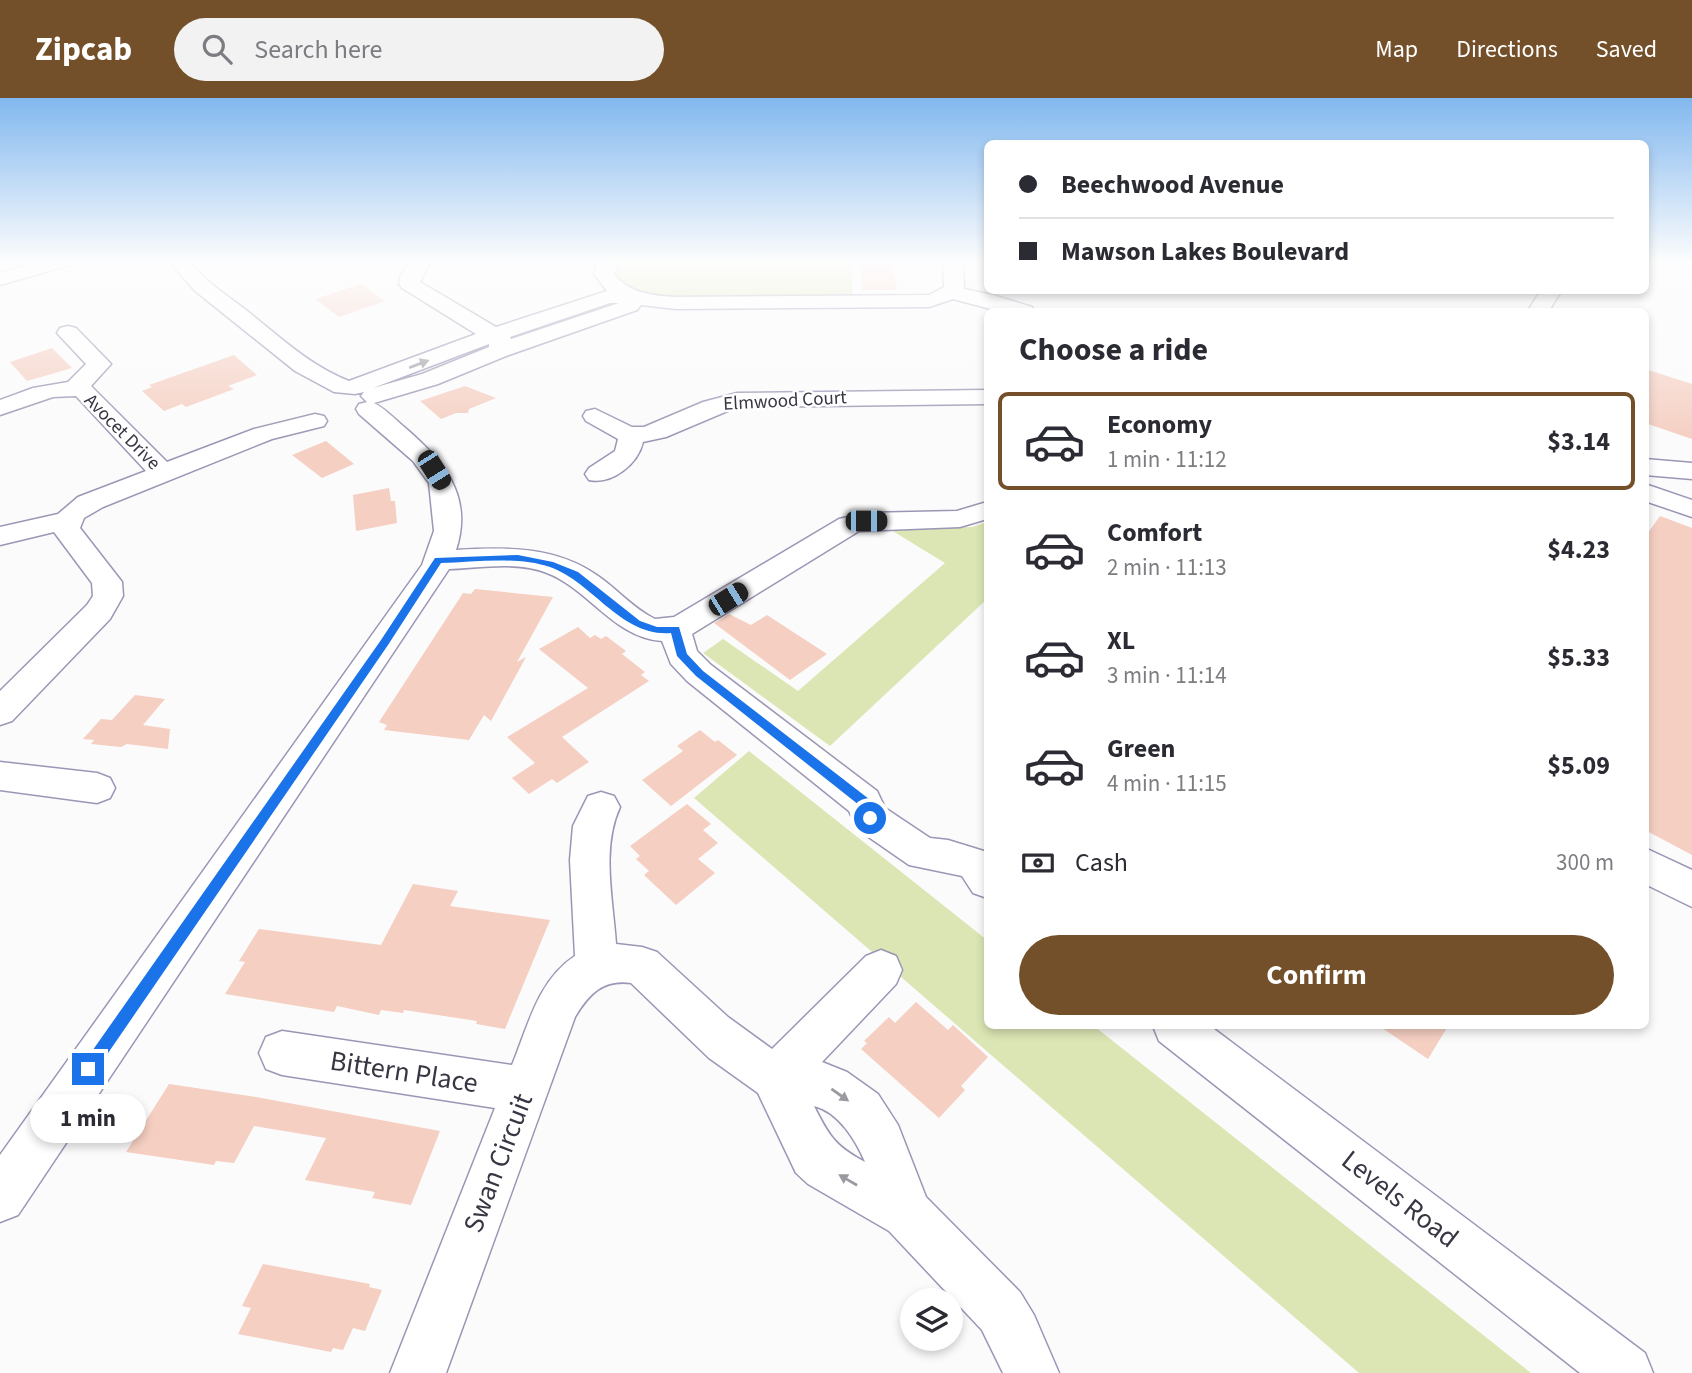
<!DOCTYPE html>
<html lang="en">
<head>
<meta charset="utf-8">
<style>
	body { margin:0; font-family:"Source Sans 3",sans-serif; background:#f2f2f3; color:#2b2b33; height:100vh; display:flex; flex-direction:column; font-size:26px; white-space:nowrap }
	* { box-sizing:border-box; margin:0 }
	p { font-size:23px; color:#7c7c81 }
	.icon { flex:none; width:38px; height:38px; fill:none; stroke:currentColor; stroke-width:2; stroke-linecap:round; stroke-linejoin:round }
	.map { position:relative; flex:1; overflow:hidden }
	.details { position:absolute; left:984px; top:210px; width:665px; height:721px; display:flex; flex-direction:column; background:#fff; border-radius:10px; box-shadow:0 4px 10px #0003 }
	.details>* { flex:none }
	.top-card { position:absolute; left:984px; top:42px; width:665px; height:154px; border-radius:10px; box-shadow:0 4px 10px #0003; display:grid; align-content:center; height:154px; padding:0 35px; background:#fff }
	.controls { position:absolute; left:900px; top:1190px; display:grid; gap:14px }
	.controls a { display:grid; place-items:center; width:63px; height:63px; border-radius:50%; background:#fff; box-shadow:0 4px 10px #0003; font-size:35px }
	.end { position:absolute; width:32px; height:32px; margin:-16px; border:9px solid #1a73e8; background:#fff; box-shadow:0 0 0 4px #fff }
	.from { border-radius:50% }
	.bubble { position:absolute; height:49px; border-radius:24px; background:#fff; box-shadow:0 4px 10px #0003; font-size:23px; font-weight:700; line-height:49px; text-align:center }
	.car { position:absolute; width:21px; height:42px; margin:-21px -10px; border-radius:9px; box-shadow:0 0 5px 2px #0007; background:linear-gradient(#222 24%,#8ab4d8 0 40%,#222 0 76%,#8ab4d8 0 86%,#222 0) }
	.top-card b { display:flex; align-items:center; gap:24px; height:66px; font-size:26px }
	.top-card b+b { border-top:2px solid #e1e1e2 }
	.top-card i { width:18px; height:18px; background:#2b2b33 }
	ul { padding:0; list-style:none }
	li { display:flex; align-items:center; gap:21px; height:98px; margin:0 14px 10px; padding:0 21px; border:4px solid transparent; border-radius:10px }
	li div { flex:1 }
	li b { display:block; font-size:26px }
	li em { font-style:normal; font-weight:700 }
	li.on { border-color:#735029 }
	li>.icon { width:63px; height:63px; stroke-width:1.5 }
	h2 { padding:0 35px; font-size:32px; line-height:84px }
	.pay { display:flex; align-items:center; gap:18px; height:77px; padding:0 35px; font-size:26px }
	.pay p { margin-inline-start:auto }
	.cta { display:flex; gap:14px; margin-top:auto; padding:14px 35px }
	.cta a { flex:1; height:80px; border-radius:42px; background:#735029; color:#fff; font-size:28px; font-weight:700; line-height:80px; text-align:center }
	header { display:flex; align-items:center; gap:42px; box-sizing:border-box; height:98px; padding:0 35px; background:#735029; color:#fff }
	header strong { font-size:33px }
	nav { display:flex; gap:38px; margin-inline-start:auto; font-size:24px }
	.search { width:490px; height:63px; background:#f2f2f3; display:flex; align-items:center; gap:18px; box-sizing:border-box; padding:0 24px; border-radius:38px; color:#7c7c81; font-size:26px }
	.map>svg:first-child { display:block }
</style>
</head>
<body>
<header>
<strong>Zipcab</strong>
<div class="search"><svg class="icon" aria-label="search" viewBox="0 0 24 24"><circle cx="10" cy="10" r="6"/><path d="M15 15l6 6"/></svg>Search here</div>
<nav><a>Map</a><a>Directions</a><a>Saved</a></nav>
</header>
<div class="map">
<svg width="1692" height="1275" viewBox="0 0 1692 1275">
	<rect width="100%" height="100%" fill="#fbfbfb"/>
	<g fill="#dbe6b4">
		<polygon points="608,163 851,163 853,203 643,202 605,173"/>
		<polygon points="987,424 987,501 830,648 703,555 723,541 798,593 945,465 891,432 972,429"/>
		<polygon points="749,653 987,842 987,928 1094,928 1531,1275 1359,1275 694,700"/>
	</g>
	<g fill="#f5cfc2">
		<polygon points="860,163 893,163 897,192 862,192"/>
		<polygon points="361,186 385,203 339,219 315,201"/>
		<polygon points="52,250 72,270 27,283 10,264"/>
		<polygon points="234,257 257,277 228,288 234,291 186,309 182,306 164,313 142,293 152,289 149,287"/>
		<polygon points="1645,271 1692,286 1692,341 1645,325"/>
		<polygon points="465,288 496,300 469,311 468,315 456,315 441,321 420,303"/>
		<polygon points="326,343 354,366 322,380 292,357"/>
		<polygon points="389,390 391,403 395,403 397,425 356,433 353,397"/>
		<polygon points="1660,418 1692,430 1692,757 1645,732 1645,439"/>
		<polygon points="475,491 553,499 517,564 526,559 491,623 484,617 469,642 384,632 387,627 379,624 463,495 471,496"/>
		<polygon points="729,516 751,527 767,517 827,556 790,582 714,525"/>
		<polygon points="578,529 590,540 595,537 601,541 606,538 626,553 622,556 645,574 641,577 649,583 562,639 589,664 557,685 552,681 529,696 512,680 535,665 507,639 588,590 539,551"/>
		<polygon points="135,597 165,601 143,627 170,631 168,651 127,646 121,649 91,646 94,642 83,641 101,621 112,622"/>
		<polygon points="700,632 715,644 718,642 737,657 671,708 642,682 683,653 677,648"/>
		<polygon points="687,706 711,726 703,732 718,745 698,761 715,775 676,807 644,777 649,773 636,761 640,758 630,748"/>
		<polygon points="413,786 458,793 450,808 550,822 505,931 476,926 477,923 404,912 403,915 381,912 379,917 337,908 334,914 225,896 245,864 239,863 259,831 381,847"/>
		<polygon points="916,904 948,932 953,927 988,959 961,988 965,992 939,1020 861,951 867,945 864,943 889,919 895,925"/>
		<polygon points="1379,928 1448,928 1428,961"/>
		<polygon points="169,986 256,999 440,1033 411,1107 372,1100 375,1094 305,1082 326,1040 254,1028 234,1065 216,1063 214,1067 126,1054"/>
		<polygon points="263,1166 370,1186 369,1189 382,1192 365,1233 353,1230 343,1252 333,1250 331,1254 238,1236 251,1210 242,1208"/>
	</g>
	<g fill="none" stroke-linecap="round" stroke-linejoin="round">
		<g stroke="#9b96b5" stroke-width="3">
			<g id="minor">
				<polygon points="41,163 73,163 70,167 0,187 0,175"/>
				<path d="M169,163h20c17,22 41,36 62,53 31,25 60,52 98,67l127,-47 -74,-46 -3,-4 1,-7 11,-16h20l-11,21 76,45 111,-36 -13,-17 4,-13h20l-4,13c14,19 39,22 62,23l253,-2 15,-8 -1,-26h20l1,28 29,6 39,12 2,5h-32l-49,-13 -24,8 -253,2 -35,-4 -4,5 -131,46 -68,28 -64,19c10,5 20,15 29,23 40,34 71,69 53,124 50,-3 100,-4 142,26 19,13 36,33 57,43l19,-2 165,-98 27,-6 91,-2 30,-9v17l-27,8 -101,4 -167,103 5,17 14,14 166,126 8,17 45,30 18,2 39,12v46l-14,-5 -11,-17 -53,-11 -52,-36 -8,-18 -162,-130 -16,-17 -9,-23c-48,-3 -73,-52 -115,-68 -30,-12 -67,-5 -98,-4l-431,646 -18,7v-67l422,-590 12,-34 -5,-48 -16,-22 -54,-47 -3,-5 3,-5 8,-2 -6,-6 3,-4 -9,2 -21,-2 -39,-21 -101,-81zM610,205h9l-108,36 -1,-2zM489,246v3l-67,27 -49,14z"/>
				<polygon points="1541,192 1562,192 1548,214 1527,214"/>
				<polygon points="68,228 76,230 111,266 91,288 167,364 254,331 315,316 324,318 327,323 324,328 272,341 103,409 84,420 80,430 122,484 123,498 110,521 12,623 0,627 0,593 87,507 93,498 92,485 54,434 0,447 0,429 58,416 78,399 146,373 76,298 53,299 0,317 0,302 33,290 68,284 86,266 57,235 60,230"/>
				<path d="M987,292v14l-250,3 -71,30 -23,5c-5,22 -31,43 -54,38l-4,-6 4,-6 26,-17 3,-12 -32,-18 -3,-5 3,-5 9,-2 37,18h12l59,-25 34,-9z"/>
				<polygon points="1645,361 1692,365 1692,381 1645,377"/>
				<polygon points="1645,386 1692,402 1692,419 1645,403"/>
				<polygon points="0,664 97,675 110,680 115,690 110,700 97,705 0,692"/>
				<path d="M601,694l13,4 6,11c-19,41 -7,92 -4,137l26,3 15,5 71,65 44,32 94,-93 15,-6 15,6 6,14 -6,14 -74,78 25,10 31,22 20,31 28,72 94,95 14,23 25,58h-56l-21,-43 -93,-99 -81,-47 -12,-11 -38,-80 -49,-35 -78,-75c-28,-4 -42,11 -56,34l-129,356h-56l105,-265 -213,-33 -16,-6 -7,-16 7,-16 16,-6 230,34c16,-39 26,-85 63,-109l-5,-96 3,-34 15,-30zM814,1008c25,6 42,35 51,56 -30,-16 -36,-26 -51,-56z"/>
				<polygon points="1645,750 1692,772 1692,809 1645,786"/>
				<polygon points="1153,928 1210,928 1645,1255 1653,1275 1580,1275 1159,943"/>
			</g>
		</g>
		<use href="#minor" fill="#fff" fill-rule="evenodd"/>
	</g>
	<defs><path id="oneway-solid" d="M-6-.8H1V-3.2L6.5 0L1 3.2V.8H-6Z" transform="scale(1.75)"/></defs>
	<g fill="#9c9aa1">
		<use href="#oneway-solid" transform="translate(419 266) rotate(-21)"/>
		<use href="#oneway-solid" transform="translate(840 997) rotate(35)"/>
		<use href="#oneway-solid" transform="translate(848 1082) rotate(-150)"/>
	</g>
	<linearGradient id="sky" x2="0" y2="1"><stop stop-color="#82b8ef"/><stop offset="0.48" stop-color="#fdfdfd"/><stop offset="1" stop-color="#fdfdfd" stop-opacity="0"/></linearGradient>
	<rect width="1692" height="342" fill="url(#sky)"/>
	<path fill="#1a73e8" d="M518,457l35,7 25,10 62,49 17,6h22l8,27 16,17 166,128 7,19 -2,3h-8l-7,-16 -163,-129 -19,-20 -6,-23c-50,4 -77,-50 -121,-66 -34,-11 -75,-5 -109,-4l-53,82 -295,430 -5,2 -5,-2 -2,-6 2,-5 298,-424 54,-82z"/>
	<g text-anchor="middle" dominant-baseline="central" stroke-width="5" stroke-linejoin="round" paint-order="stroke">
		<g font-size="19" fill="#383643" stroke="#fff">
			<text transform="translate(785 303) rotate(-3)">Elmwood Court</text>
			<text transform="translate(122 334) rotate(45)">Avocet Drive</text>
		</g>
		<g font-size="28" fill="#383643" stroke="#fff">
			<text transform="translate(404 974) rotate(9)">Bittern Place</text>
			<text transform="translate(498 1065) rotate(-69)">Swan Circuit</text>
			<text transform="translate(1400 1101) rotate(38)">Levels Road</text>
		</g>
	</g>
</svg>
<div class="controls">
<a><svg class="icon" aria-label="layers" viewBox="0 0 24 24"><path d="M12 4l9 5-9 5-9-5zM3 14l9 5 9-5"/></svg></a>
</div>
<i class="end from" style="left:870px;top:720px"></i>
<i class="end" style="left:88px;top:971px"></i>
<div class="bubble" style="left:30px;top:996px;width:116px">1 min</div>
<i class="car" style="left:434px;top:372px;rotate:148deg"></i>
<i class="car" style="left:866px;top:423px;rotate:90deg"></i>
<i class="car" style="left:728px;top:501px;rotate:58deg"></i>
<div class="top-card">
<b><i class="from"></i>Beechwood Avenue</b>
<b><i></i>Mawson Lakes Boulevard</b>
</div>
<section class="details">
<h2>Choose a ride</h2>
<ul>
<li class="on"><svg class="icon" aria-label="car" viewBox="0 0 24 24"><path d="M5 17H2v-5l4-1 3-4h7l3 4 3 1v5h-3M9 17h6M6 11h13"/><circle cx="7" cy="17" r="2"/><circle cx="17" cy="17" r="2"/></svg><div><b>Economy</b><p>1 min · 11:12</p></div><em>$3.14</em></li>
<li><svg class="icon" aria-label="car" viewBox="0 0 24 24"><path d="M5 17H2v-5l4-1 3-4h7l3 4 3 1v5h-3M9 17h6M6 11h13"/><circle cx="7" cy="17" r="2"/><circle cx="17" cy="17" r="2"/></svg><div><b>Comfort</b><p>2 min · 11:13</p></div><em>$4.23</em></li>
<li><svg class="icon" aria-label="car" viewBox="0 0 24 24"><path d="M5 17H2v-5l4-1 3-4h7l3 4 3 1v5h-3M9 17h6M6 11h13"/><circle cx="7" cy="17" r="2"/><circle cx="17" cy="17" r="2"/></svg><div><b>XL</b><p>3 min · 11:14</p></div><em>$5.33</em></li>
<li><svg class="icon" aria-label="car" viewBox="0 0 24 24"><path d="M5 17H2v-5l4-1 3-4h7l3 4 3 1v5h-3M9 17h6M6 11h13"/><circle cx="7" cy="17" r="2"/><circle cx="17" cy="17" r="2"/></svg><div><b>Green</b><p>4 min · 11:15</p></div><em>$5.09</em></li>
</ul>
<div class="pay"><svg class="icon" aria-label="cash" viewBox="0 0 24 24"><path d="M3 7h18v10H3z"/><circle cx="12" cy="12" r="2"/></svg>Cash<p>300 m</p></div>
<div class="cta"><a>Confirm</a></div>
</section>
</div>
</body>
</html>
